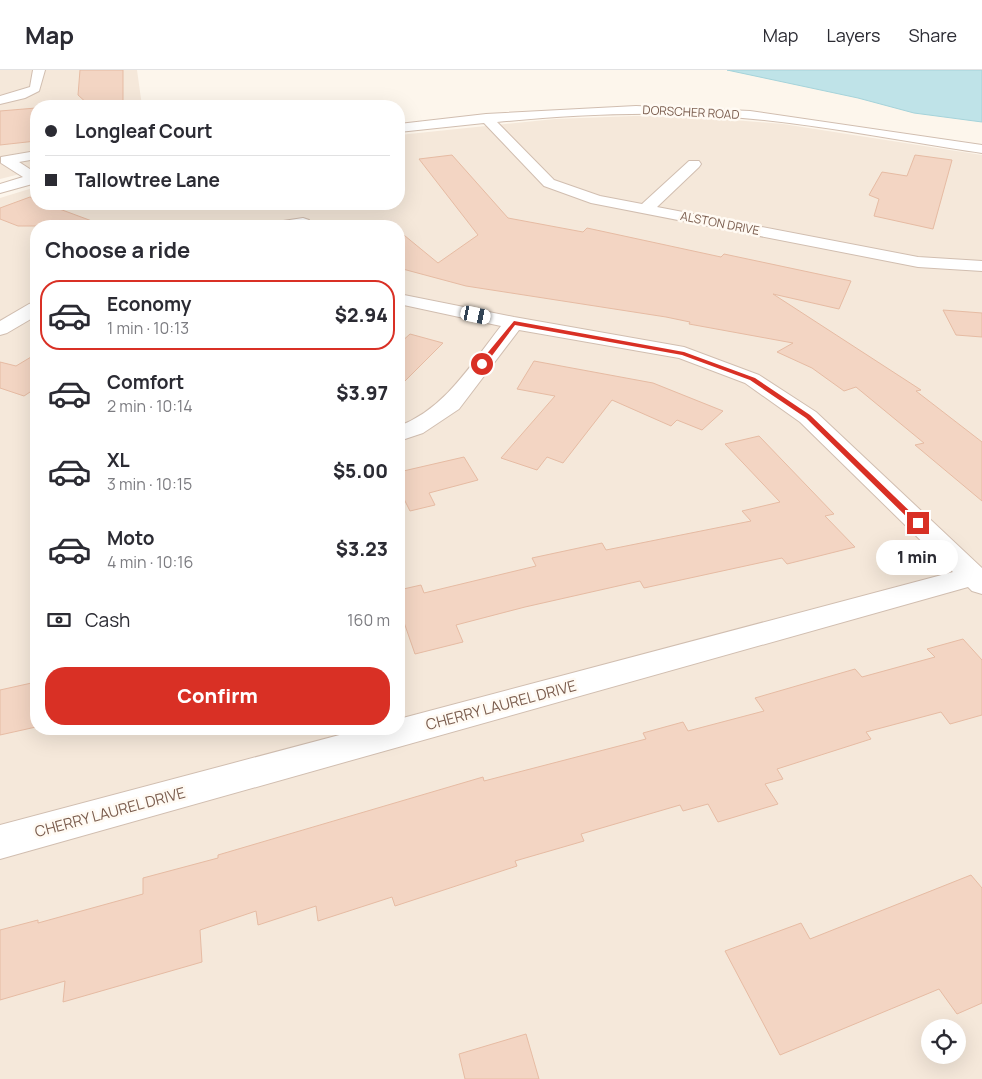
<!DOCTYPE html>
<html lang="en">
<head>
<meta charset="utf-8">
<style>
	body { margin:0; font-family:Manrope,sans-serif; background:#f7f7f7; color:#2b2b33; height:100vh; display:flex; flex-direction:column; font-size:19px; white-space:nowrap }
	* { box-sizing:border-box; margin:0 }
	p { font-size:16px; color:#7c7c81 }
	.icon { flex:none; width:28px; height:28px; fill:none; stroke:currentColor; stroke-width:2; stroke-linecap:round; stroke-linejoin:round }
	.map { position:relative; flex:1; overflow:hidden }
	.details { position:absolute; left:30px; top:150px; width:375px; height:515px; display:flex; flex-direction:column; background:#fff; border-radius:20px; box-shadow:0 5px 20px #0002 }
	.details>* { flex:none }
	.banner { position:absolute; left:30px; top:30px; width:375px; height:110px; border-radius:20px; box-shadow:0 5px 20px #0002; display:grid; align-content:center; height:110px; padding:0 15px; background:#fff }
	.fabs { position:absolute; left:921px; top:949px; display:grid; gap:10px }
	.fabs a { display:grid; place-items:center; width:45px; height:45px; border-radius:50%; background:#fff; box-shadow:0 5px 20px #0002; font-size:25px }
	.end { position:absolute; width:22px; height:22px; margin:-11px; border:6px solid #d93025; background:#fff; box-shadow:0 0 0 2px #fff }
	.from { border-radius:50% }
	.bubble { position:absolute; height:35px; border-radius:18px; background:#fff; box-shadow:0 5px 20px #0002; font-size:16px; font-weight:800; line-height:35px; text-align:center }
	.car { position:absolute; width:15px; height:30px; margin:-15px -8px; border-radius:6px; box-shadow:0 0 4px 1px #0007; background:linear-gradient(#fff 24%,#345 0 40%,#fff 0 76%,#345 0 86%,#fff 0) }
	.banner b { display:flex; align-items:center; gap:18px; height:48px; font-size:19px }
	.banner b+b { border-top:1px solid #e1e1e2 }
	.banner i { width:12px; height:12px; background:#2b2b33 }
	ul { padding:0; list-style:none }
	li { display:flex; align-items:center; gap:15px; height:70px; margin:0 10px 8px; padding:0 5px; border:2px solid transparent; border-radius:20px }
	li div { flex:1 }
	li b { display:block; font-size:19px }
	li em { font-style:normal; font-weight:800 }
	li.active { border-color:#d93025 }
	li>.icon { width:45px; height:45px; stroke-width:1.5 }
	h2 { padding:0 15px; font-size:22px; line-height:60px }
	.pay { display:flex; align-items:center; gap:12px; height:55px; padding:0 15px; font-size:19px }
	.pay p { margin-inline-start:auto }
	.cta { display:flex; gap:10px; margin-top:auto; padding:10px 15px }
	.cta a { flex:1; height:58px; border-radius:20px; background:#d93025; color:#fff; font-size:20px; font-weight:800; line-height:58px; text-align:center }
	header { display:flex; align-items:center; gap:30px; box-sizing:border-box; height:70px; padding:0 25px; background:#fff; border-bottom:1px solid #e1e1e2 }
	header strong { font-size:24px }
	nav { display:flex; gap:28px; margin-inline-start:auto; font-size:18px }
	.map>svg:first-child { display:block }
</style>
</head>
<body>
<header>
<strong>Map</strong>
<nav><a>Map</a><a>Layers</a><a>Share</a></nav>
</header>
<div class="map">
<svg width="982" height="1009" viewBox="0 0 982 1009">
	<rect width="100%" height="100%" fill="#fdf6ec"/>
	<g fill="#f5e8da" fill-rule="evenodd">
		<polygon points="0,0 137,0 142,36 36,36 36,100 0,109"/>
		<path d="M634,46h51l98,8 199,31v924h-982v-881l36,-11v17h363v-69l156,-16zM36,156h363v503h-363zM930,958h28v27h-28z"/>
	</g>
	<polygon fill="#bfe3e8" stroke="#a5d3da" points="727,0 982,0 982,52 914,43 858,28"/>
	<g fill="#f3d5c3" stroke="#e6bba3">
		<polygon points="80,0 123,0 123,36 90,36 78,25"/>
		<polygon points="36,38 36,71 0,75 0,41"/>
		<polygon points="452,85 508,148 583,162 587,158 721,187 724,184 851,211 839,239 773,224 921,320 916,321 982,372 982,431 915,375 924,373 856,317 844,321 812,298 777,282 793,273 689,254 690,252 666,247 466,216 399,198 399,161 438,193 478,165 419,89"/>
		<polygon points="915,85 952,90 933,159 874,146 879,129 869,125 882,102 907,106"/>
		<polygon points="30,127 36,130 36,134 46,134 100,154 99,156 18,156 0,149 0,138"/>
		<polygon points="943,240 982,243 982,267 956,265"/>
		<polygon points="410,264 443,273 399,317 399,274"/>
		<polygon points="36,284 36,318 24,326 0,318 0,292 16,296"/>
		<polygon points="534,291 653,313 723,341 702,360 677,350 671,356 612,330 563,393 547,387 537,400 501,388 555,326 517,319"/>
		<polygon points="759,366 834,444 825,446 855,477 787,494 782,488 644,518 640,511 525,537 456,555 463,572 415,584 399,538 399,520 421,515 424,523 536,496 532,488 602,473 606,480 751,451 742,441 780,432 725,374"/>
		<polygon points="464,387 478,410 429,423 435,435 410,441 399,419 399,402"/>
		<polygon points="963,569 982,590 982,645 950,654 941,642 866,662 871,669 777,699 783,709 765,714 778,734 718,752 708,734 683,741 680,735 581,764 584,771 515,791 517,796 395,836 392,827 318,851 316,836 258,855 256,841 200,860 202,892 63,932 65,911 0,930 0,860 38,850 38,853 143,824 143,808 218,788 218,785 483,707 484,711 646,669 643,663 683,652 688,661 764,641 755,628 855,599 862,607 935,587 927,579"/>
		<polygon points="36,612 36,657 0,665 0,620"/>
		<polygon points="971,805 982,818 982,933 957,944 939,919 780,985 725,881 801,853 810,869"/>
		<polygon points="526,964 539,1009 465,1009 459,984"/>
	</g>
	<g fill="none" stroke-linecap="round" stroke-linejoin="round">
		<g stroke="#d1beb0" stroke-width="2">
			<g id="minor">
				<polygon points="33,0 45,0 39,21 25,28 0,34 0,26 30,17"/>
				<path d="M636,36l114,5 232,34v8c-89,-13 -177,-32 -266,-37 -73,-5 -147,-1 -219,6l57,58 46,16 42,8 47,-43h10l2,3 -2,3 -42,40 261,50 64,4v10l-64,-4 -327,-64 -47,-17 -60,-63 -85,9v-8l87,-10z"/>
				<polygon points="36,81 36,89 19,92 36,103 36,113 0,123 0,114 23,107 1,93 1,87"/>
				<polygon points="303,148 309,150 311,153 309,156 268,156 270,153"/>
				<path d="M399,224l115,23 170,30 75,28 57,37 166,156v26l-10,-3 -4,-4 -968,272v-34l362,-96h37v-10l554,-147 -153,-150 -55,-39 -66,-25 -160,-28 -60,79 -36,24 -24,8v-15c46,-17 73,-63 102,-100l-102,-22z"/>
				<polygon points="36,232 36,246 7,263 0,265 0,251 29,234"/>
			</g>
		</g>
		<use href="#minor" fill="#fff" fill-rule="evenodd"/>
	</g>
	<polygon fill="#d93025" points="514,251 684,282 755,308 810,345 922,453 915,455 806,348 750,310 682,285 515,255 485,295 480,295 480,292"/>
	<g text-anchor="middle" dominant-baseline="central" stroke-width="5" stroke-linejoin="round" paint-order="stroke">
		<g font-size="12" fill="#7a5c4d" stroke="#fffaf3">
			<text transform="translate(691 42) rotate(3)">DORSCHER ROAD</text>
			<text transform="translate(720 153) rotate(11)">ALSTON DRIVE</text>
		</g>
		<g font-size="15" fill="#7a5c4d" stroke="#fffaf3">
			<text transform="translate(501 635) rotate(-15)">CHERRY LAUREL DRIVE</text>
			<text transform="translate(110 742) rotate(-15)">CHERRY LAUREL DRIVE</text>
		</g>
	</g>
</svg>
<div class="fabs">
<a><svg class="icon" aria-label="locate" viewBox="0 0 24 24"><circle cx="12" cy="12" r="6"/><path d="M12 2v4M12 18v4M2 12h4M18 12h4"/></svg></a>
</div>
<i class="end from" style="left:482px;top:294px"></i>
<i class="end" style="left:918px;top:453px"></i>
<div class="bubble" style="left:876px;top:470px;width:82px">1 min</div>
<i class="car" style="left:476px;top:245px;rotate:102deg"></i>
<div class="banner">
<b><i class="from"></i>Longleaf Court</b>
<b><i></i>Tallowtree Lane</b>
</div>
<section class="details">
<h2>Choose a ride</h2>
<ul>
<li class="active"><svg class="icon" aria-label="car" viewBox="0 0 24 24"><path d="M5 17H2v-5l4-1 3-4h7l3 4 3 1v5h-3M9 17h6M6 11h13"/><circle cx="7" cy="17" r="2"/><circle cx="17" cy="17" r="2"/></svg><div><b>Economy</b><p>1 min · 10:13</p></div><em>$2.94</em></li>
<li><svg class="icon" aria-label="car" viewBox="0 0 24 24"><path d="M5 17H2v-5l4-1 3-4h7l3 4 3 1v5h-3M9 17h6M6 11h13"/><circle cx="7" cy="17" r="2"/><circle cx="17" cy="17" r="2"/></svg><div><b>Comfort</b><p>2 min · 10:14</p></div><em>$3.97</em></li>
<li><svg class="icon" aria-label="car" viewBox="0 0 24 24"><path d="M5 17H2v-5l4-1 3-4h7l3 4 3 1v5h-3M9 17h6M6 11h13"/><circle cx="7" cy="17" r="2"/><circle cx="17" cy="17" r="2"/></svg><div><b>XL</b><p>3 min · 10:15</p></div><em>$5.00</em></li>
<li><svg class="icon" aria-label="car" viewBox="0 0 24 24"><path d="M5 17H2v-5l4-1 3-4h7l3 4 3 1v5h-3M9 17h6M6 11h13"/><circle cx="7" cy="17" r="2"/><circle cx="17" cy="17" r="2"/></svg><div><b>Moto</b><p>4 min · 10:16</p></div><em>$3.23</em></li>
</ul>
<div class="pay"><svg class="icon" aria-label="cash" viewBox="0 0 24 24"><path d="M3 7h18v10H3z"/><circle cx="12" cy="12" r="2"/></svg>Cash<p>160 m</p></div>
<div class="cta"><a>Confirm</a></div>
</section>
</div>
</body>
</html>
